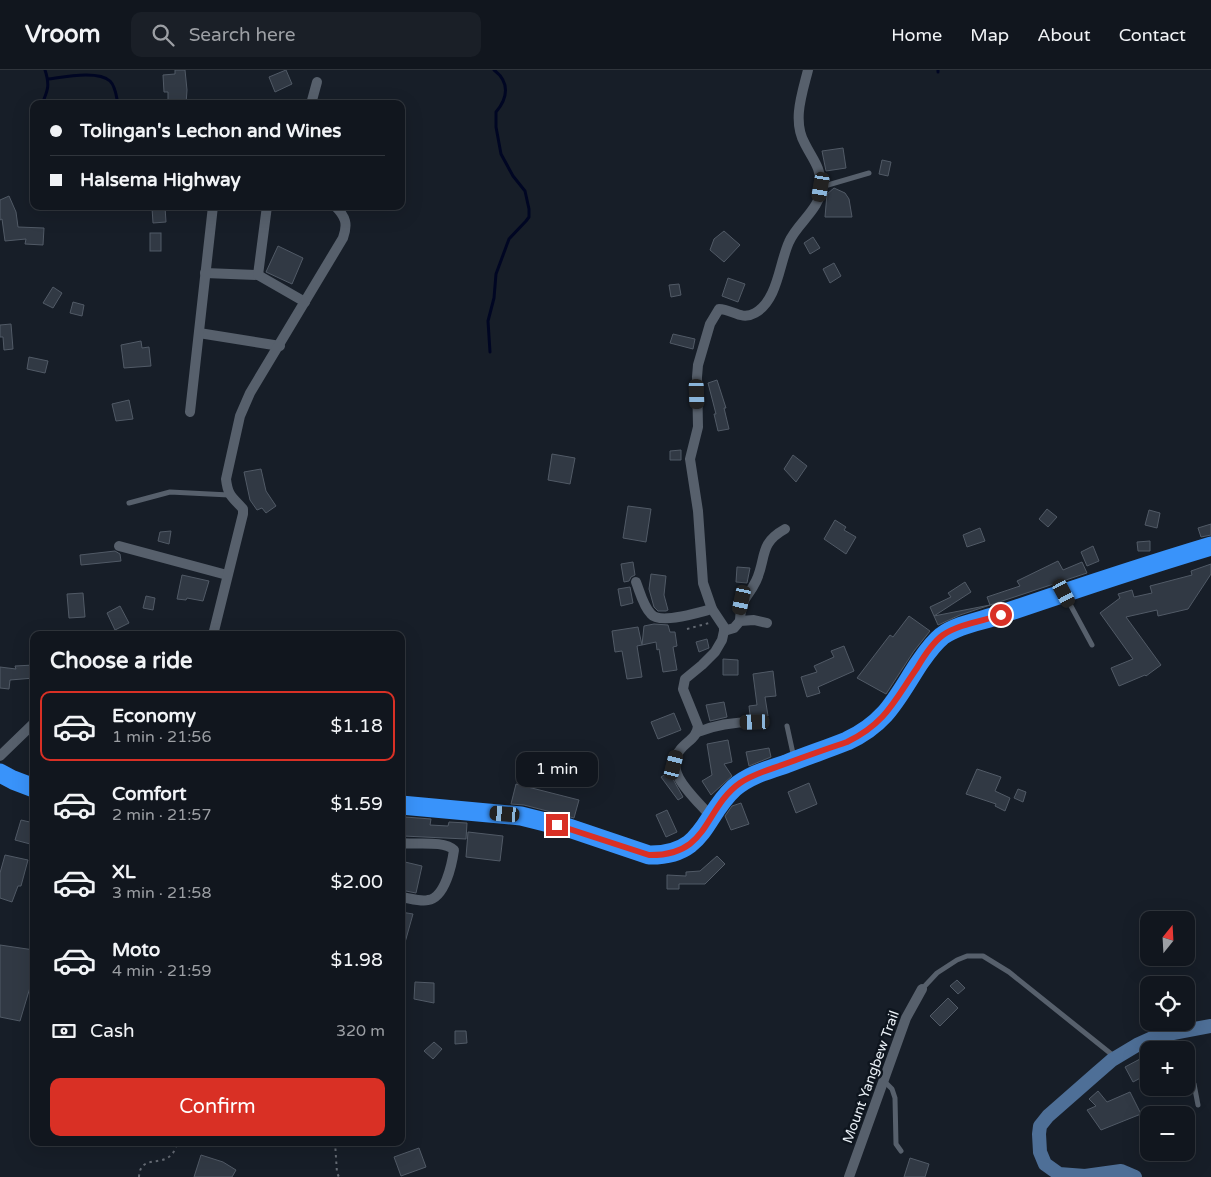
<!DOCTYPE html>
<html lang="en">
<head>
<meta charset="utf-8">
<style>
	body { margin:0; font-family:"Varela Round",sans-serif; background:#1a1f27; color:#f1f3f6; height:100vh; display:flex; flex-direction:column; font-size:19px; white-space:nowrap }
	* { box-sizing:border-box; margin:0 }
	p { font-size:16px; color:#9c9fa4 }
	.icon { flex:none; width:28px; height:28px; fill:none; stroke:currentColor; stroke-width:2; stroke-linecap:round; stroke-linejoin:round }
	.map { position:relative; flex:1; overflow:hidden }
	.details { position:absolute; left:30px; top:561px; width:375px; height:515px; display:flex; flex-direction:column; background:#11161e; border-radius:10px; box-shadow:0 5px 20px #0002,0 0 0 1px #30353c }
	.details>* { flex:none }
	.banner { position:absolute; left:30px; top:30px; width:375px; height:110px; border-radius:10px; box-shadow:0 5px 20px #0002,0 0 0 1px #30353c; display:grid; align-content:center; height:110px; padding:0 20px; background:#11161e }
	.needle { width:32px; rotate:18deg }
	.tools { position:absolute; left:1140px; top:841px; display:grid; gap:10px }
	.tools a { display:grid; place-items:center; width:55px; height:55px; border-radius:10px; background:#11161e; box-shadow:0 5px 20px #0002,0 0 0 1px #30353c; font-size:25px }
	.end { position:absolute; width:22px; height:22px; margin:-11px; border:6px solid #d93025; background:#fff; box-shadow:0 0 0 2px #fff }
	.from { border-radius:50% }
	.bubble { position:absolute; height:35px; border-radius:10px; background:#11161e; box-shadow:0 5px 20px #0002,0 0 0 1px #30353c; font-size:16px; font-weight:600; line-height:35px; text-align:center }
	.car { position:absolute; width:15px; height:30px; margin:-15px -8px; border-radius:6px; box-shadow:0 0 4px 1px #0007; background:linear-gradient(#222 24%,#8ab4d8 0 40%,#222 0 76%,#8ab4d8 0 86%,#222 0) }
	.banner b { display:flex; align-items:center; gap:18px; height:48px; font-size:19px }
	.banner b+b { border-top:1px solid #30353c }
	.banner i { width:12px; height:12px; background:#f1f3f6 }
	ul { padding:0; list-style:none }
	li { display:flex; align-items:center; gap:15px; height:70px; margin:0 10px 8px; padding:0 10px; border:2px solid transparent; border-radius:10px }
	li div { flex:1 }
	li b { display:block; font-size:19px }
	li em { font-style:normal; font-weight:600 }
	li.on { border-color:#d93025 }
	li>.icon { width:45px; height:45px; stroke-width:1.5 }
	h2 { padding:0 20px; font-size:22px; line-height:60px }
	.pay { display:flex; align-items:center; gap:12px; height:55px; padding:0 20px; font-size:19px }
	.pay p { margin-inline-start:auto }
	.action { display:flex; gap:10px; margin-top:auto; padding:10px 20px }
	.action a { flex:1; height:58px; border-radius:10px; background:#d93025; color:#fff; font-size:20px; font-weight:600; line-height:58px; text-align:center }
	header { display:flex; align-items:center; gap:30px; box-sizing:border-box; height:70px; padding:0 25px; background:#11161e; border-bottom:1px solid #30353c }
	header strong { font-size:24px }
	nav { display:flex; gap:28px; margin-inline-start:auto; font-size:18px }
	.search { width:350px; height:45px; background:#1a1f27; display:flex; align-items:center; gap:12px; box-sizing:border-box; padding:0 18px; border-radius:10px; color:#9c9fa4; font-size:19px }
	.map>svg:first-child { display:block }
</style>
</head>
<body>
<header>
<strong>Vroom</strong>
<div class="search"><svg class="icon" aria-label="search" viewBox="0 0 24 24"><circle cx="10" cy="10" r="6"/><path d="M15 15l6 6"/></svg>Search here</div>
<nav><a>Home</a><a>Map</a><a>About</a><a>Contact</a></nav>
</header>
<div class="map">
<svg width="1211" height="1107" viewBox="0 0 1211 1107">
	<rect width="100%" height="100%" fill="#171e28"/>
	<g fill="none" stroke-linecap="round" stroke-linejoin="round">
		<g stroke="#000623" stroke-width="3">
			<polyline points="938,0 938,2"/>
			<path d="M48,9c16,-2 50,-9 62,2 6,6 6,15 8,23"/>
			<path d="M42,34c6,-14 8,-19 3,-34"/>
			<path d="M490,282l-2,-31 6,-23 2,-24 13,-35 17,-18 3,-4v-8l-4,-18 -12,-15 -12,-22 -5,-27v-15c12,-14 14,-30 -2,-42"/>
		</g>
	</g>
	<g fill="#313944" stroke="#515a66">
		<polygon points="175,0 185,0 187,20 186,34 168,34 168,22 164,22 163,5 175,4"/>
		<polygon points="286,0 292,14 275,22 269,7"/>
		<polygon points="843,78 846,98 826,101 822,81"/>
		<polygon points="882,90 891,92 888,106 879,104"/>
		<polygon points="834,118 845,123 849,129 852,147 825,147 827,124"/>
		<polygon points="9,126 16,142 18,157 44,158 43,175 25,174 26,169 5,171 2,149 0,150 0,130"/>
		<polygon points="165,137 166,152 153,153 152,138"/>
		<polygon points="724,161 740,175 724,192 710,180 714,169"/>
		<rect x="150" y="163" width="11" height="18"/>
		<polygon points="813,167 820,178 810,184 804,173"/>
		<polygon points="278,176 303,188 292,214 266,202"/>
		<polygon points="834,193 841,206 830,213 823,199"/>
		<polygon points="728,208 745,214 738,232 722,226"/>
		<polygon points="679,214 681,225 671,227 669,215"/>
		<polygon points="53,217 62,223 53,238 43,233"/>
		<polygon points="73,232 84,235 82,246 70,243"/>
		<polygon points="11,254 13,279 4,280 3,267 0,267 0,255"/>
		<polygon points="673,264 695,269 693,279 670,273"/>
		<polygon points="141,271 142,278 149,277 151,296 124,298 121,275"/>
		<polygon points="29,287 48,291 45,303 27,299"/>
		<polygon points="717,310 726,338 724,338 729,359 718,361 714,344 716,344 708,313"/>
		<polygon points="129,330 133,349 116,351 112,334"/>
		<polygon points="681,380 681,390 670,390 670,381"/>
		<polygon points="552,384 575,388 570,414 548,410"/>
		<polygon points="793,385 807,396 796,412 784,399"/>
		<polygon points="261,399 266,421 276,436 266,443 262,438 257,440 250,430 244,402"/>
		<polygon points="628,436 651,439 646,472 623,468"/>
		<polygon points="1047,439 1057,447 1048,457 1039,449"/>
		<polygon points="1149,440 1160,443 1157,458 1145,455"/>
		<polygon points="835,450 846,457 844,460 856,467 846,484 824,469"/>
		<polygon points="1211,454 1211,465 1201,467 1198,458"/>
		<polygon points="980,458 985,471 967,477 963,465"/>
		<polygon points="171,461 169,474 158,471 160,462"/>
		<polygon points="1150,471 1150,481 1138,481 1137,472"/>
		<polygon points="1093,476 1099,491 1087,496 1081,482"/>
		<polygon points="115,481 120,484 121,491 81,495 80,485"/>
		<polygon points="1058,491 1063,500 1082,492 1087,503 960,545 938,555 934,546 990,535 987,527 1020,516 1017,511"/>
		<polygon points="633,492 635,505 631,507 629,511 624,512 621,494"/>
		<polygon points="1211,494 1211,504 1188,539 1158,546 1157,540 1126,547 1161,595 1146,606 1145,605 1119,616 1111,598 1133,589 1100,543 1120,528 1118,524 1132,520 1134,527 1152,523 1150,516 1192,505 1191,501"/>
		<polygon points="737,497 750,498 747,513 736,512"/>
		<polygon points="651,504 666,506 664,525 668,540 666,541 658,541 654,537 649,519"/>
		<polygon points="182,505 209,511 203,531 187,528 186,530 177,529"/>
		<polygon points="965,512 971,522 934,546 930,537 951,527 948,523"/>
		<polygon points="630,517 633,533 621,536 618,519"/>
		<polygon points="83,523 85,547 69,548 67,524"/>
		<polygon points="146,526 155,528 153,540 143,538"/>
		<polygon points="120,536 129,553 115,560 107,543"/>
		<polygon points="909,546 930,561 914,581 886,624 857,608 890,565 893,567"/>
		<polygon points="654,554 668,555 670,562 675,562 677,576 673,577 677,600 663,602 659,579 657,580 656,572 642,575 644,556"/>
		<polygon points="638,557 642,575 637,576 642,607 627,609 622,581 615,582 612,561"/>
		<polygon points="707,569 709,578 699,582 696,572"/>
		<polygon points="844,576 854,601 818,617 820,623 807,627 801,607 817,602 814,596 834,587 831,581"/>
		<polygon points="723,589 738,590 738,605 723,605"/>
		<polygon points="34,595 34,608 10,610 9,619 0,618 0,597 16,599 15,596"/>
		<polygon points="773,601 776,626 765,627 768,646 759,647 750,645 749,636 757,635 753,604"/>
		<polygon points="724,632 727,647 710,651 706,635"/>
		<polygon points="674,643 681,660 658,669 651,652"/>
		<polygon points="728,670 732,692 724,694 732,706 711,725 702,711 712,705 707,674"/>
		<polygon points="769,678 771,687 749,696 746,682"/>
		<polygon points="977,699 1001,707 995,721 1010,728 1005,741 995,736 996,734 966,724"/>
		<polygon points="669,702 683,727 678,730 661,707"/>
		<polygon points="809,713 817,734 796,743 788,722"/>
		<polygon points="516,714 579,730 574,748 524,735 511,734"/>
		<polygon points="1018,719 1026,722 1023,732 1014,728"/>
		<polygon points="741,733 749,754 731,760 725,746 732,736"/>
		<polygon points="667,740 677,762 666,767 656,745"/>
		<polygon points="405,747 431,749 430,755 448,756 449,752 467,753 466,769 403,766"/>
		<polygon points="21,750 34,753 34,775 15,770"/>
		<polygon points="468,762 503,766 500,791 466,787"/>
		<polygon points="5,785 28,790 21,816 18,816 12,832 0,828 0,803"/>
		<polygon points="717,786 725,794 705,814 679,814 679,819 667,819 667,805 686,806 686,802 700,801"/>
		<polygon points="405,792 422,796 416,823 401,820 401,796 404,797"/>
		<polygon points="401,842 413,844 404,876 401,876"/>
		<polygon points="0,875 34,880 34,904 20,951 0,947"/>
		<polygon points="957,910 965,918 958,924 950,916"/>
		<polygon points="415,912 434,913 434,933 414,929"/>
		<polygon points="948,928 958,938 940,956 930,946"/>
		<polygon points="455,961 466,961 467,973 455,974"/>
		<polygon points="434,972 442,979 433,989 424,981"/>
		<polygon points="1140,989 1148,1004 1133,1012 1125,997"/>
		<polygon points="1098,1021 1107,1032 1130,1022 1141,1044 1101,1060 1087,1040 1096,1036 1089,1029"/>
		<polygon points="419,1078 426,1097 401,1106 394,1087"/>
		<polygon points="201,1085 223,1092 236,1100 232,1107 194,1107"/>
		<polygon points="910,1088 929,1094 925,1107 904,1107"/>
	</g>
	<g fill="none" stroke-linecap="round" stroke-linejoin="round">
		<g stroke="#646a73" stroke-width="2" stroke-dasharray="2.5 4" stroke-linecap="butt">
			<polyline points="687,559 709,553"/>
			<polyline points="335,1072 337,1103 339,1107"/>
			<path d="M139,1107c1,-23 23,-10 33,-23 3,-3 4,-8 5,-12"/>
		</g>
		<g stroke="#57606c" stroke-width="5">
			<polyline points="821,117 869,103"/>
			<polyline points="129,433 170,422 229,425"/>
			<polyline points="1065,525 1092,575"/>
			<polyline points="787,656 794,688"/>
			<polyline points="922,919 937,903 957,890 967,886 983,886 1009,902 1115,987"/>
			<polyline points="1153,969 1161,980"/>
			<polyline points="1186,1004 1194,1014 1198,1035"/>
			<polyline points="884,1011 892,1019 895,1028 896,1074 901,1081"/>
		</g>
		<g stroke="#57606c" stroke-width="10">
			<polyline points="229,34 236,34"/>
			<polyline points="311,34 317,12"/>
			<polyline points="205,203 258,205 305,232"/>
			<polyline points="258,205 267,136"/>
			<polyline points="199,263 280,276"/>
			<polyline points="190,342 213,136"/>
			<polyline points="119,476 227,505"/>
			<path d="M636,512c4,10 7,24 15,32 9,11 49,-2 61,-5"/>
			<path d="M740,551c1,-25 7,-21 16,-40 11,-23 2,-37 29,-52"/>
			<polyline points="724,561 734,558 740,551 754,550 767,553"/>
			<path d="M213,565l30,-121v-5c-10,-12 -15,-12 -17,-30l14,-63 10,-23 93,-155c5,-14 3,-21 -8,-32"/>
			<path d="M698,662c19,-8 36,-10 57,-10"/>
			<polyline points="0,686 34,653"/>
			<path d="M712,748c-13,-17 -51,-46 -32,-68 7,-9 17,-12 18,-24l-15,-37 2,-10 17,-14 13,-13 7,-12 2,-9v-4l-12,-18 -9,-26 -5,-72 -8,-52 8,-32 -1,-50 1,-12 12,-41 9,-15c13,0 22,12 36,4 23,-13 24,-49 34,-71 8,-19 32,-33 32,-55 0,-20 -8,-27 -16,-43 -13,-23 -3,-50 3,-74"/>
			<path d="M401,773c14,2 43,-3 53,7 -2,14 -9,48 -26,50 -7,2 -19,-2 -27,-3"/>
			<polyline points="849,1107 906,948 922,919"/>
		</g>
		<polyline stroke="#4e6f97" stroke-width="14" points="1135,1107 1121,1101 1085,1106 1059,1104 1045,1094 1040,1082 1039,1064 1040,1056 1048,1046 1097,1003 1112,990 1137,975 1157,966 1211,956"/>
		<g stroke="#3993fa" stroke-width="19">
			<polyline points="0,703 13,710 34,718"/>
			<path d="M401,735l120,11 48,12 80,27c56,1 54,-39 85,-67 15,-13 34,-18 52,-24 20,-8 41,-15 61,-23 39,-18 49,-42 71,-76 7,-10 14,-21 24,-29 16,-12 41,-15 60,-22 70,-24 139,-47 209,-68"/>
		</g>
	</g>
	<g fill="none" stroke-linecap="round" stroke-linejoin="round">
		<path stroke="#d93025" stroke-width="6" d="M557,755l92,30c61,1 54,-46 91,-72 13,-9 28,-13 42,-18 22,-8 44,-16 65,-23 39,-19 47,-41 70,-74 7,-12 15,-25 26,-33 16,-11 40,-14 58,-20"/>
	</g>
	<g text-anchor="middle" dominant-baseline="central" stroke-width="5" stroke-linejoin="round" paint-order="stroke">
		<g font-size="14" fill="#eaf0f6" stroke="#0e151e">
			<text transform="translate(871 1007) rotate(-70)">Mount Yangbew Trail</text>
		</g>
	</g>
</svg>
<div class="tools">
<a><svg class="needle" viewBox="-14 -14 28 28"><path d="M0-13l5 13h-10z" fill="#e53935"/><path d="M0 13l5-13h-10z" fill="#9c9fa4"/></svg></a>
<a><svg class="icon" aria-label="locate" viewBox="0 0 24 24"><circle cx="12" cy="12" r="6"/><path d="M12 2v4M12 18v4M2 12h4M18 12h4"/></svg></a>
<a>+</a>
<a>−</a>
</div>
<i class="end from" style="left:1001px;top:545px"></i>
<i class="end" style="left:557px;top:755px"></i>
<div class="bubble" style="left:516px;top:682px;width:82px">1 min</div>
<i class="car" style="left:821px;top:117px;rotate:190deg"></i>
<i class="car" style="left:697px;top:324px;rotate:178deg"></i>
<i class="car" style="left:1064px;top:523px;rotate:152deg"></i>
<i class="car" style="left:742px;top:530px;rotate:192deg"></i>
<i class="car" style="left:755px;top:652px;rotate:268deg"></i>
<i class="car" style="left:674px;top:695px;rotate:14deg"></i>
<i class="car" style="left:505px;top:744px;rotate:275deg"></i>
<div class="banner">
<b><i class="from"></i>Tolingan's Lechon and Wines</b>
<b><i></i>Halsema Highway</b>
</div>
<section class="details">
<h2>Choose a ride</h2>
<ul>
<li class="on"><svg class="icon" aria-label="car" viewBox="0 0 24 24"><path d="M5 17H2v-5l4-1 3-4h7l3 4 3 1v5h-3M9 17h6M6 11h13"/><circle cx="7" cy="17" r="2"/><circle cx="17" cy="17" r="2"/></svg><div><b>Economy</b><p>1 min · 21:56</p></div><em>$1.18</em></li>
<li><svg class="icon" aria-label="car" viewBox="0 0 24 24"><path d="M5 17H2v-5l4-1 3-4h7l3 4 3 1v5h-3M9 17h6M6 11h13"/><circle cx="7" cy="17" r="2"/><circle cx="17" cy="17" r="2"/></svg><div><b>Comfort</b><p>2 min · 21:57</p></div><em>$1.59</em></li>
<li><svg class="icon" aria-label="car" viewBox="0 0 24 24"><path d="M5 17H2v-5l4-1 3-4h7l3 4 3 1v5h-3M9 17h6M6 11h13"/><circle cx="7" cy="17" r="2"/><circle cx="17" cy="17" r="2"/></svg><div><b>XL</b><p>3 min · 21:58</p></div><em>$2.00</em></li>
<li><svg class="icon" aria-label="car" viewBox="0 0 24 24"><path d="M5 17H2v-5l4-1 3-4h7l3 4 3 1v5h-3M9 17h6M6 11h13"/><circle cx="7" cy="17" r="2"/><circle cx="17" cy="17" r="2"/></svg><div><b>Moto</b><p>4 min · 21:59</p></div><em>$1.98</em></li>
</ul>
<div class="pay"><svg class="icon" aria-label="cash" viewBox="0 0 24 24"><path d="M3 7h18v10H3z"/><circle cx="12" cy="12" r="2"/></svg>Cash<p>320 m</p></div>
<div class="action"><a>Confirm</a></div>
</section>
</div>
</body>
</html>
